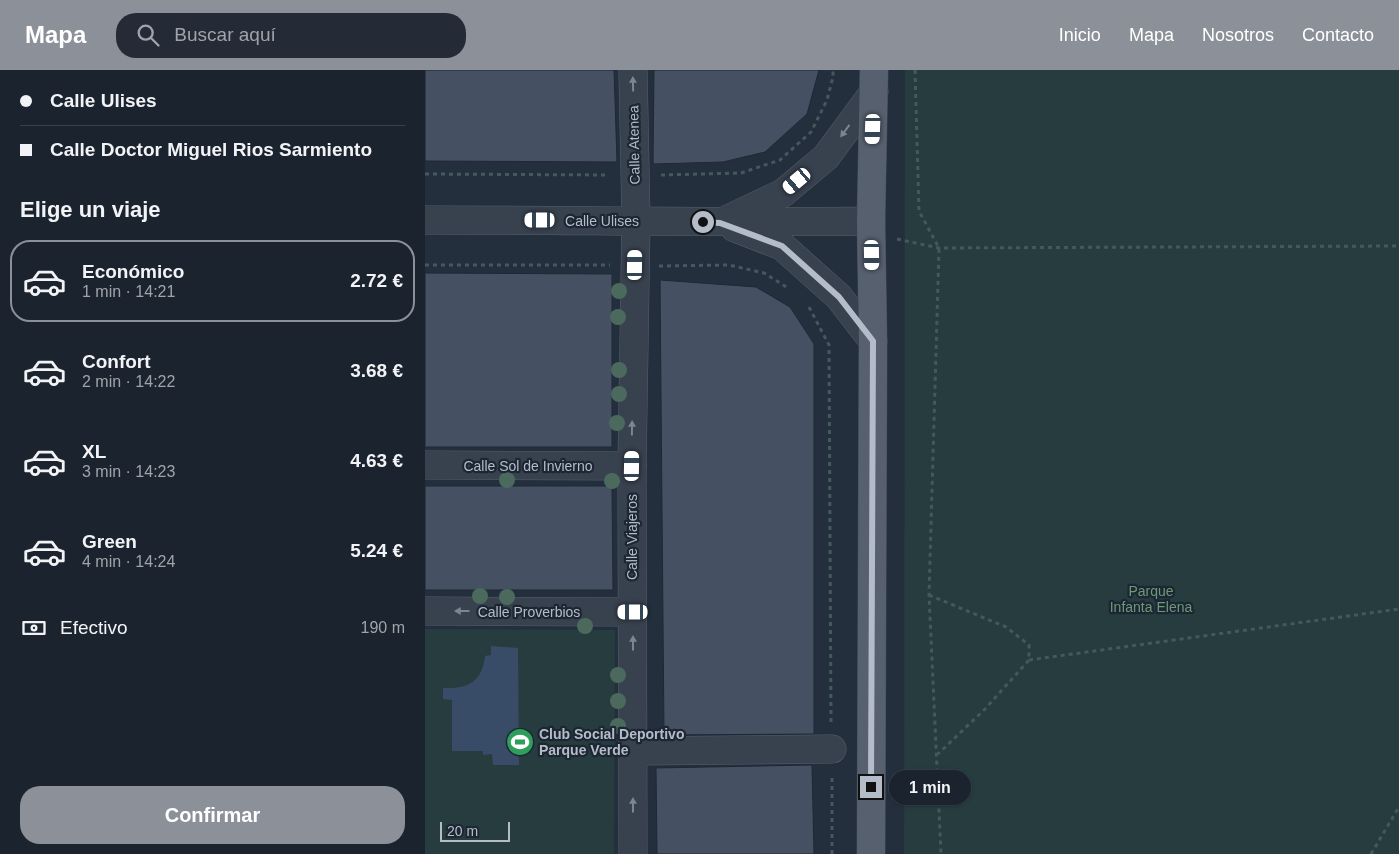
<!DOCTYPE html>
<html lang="es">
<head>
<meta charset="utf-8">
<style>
	body { margin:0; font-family:Helvetica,sans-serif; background:#242b36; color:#f1f3f6; height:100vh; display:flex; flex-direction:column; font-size:19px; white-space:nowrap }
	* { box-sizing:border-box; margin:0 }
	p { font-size:16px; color:#a0a4aa }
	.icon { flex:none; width:28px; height:28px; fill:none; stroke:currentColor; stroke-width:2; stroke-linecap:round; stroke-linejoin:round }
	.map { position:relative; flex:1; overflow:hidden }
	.side { display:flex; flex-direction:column; background:#1b232e; width:425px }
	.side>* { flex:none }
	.guide { display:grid; align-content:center; height:110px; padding:0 20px; background:#1b232e }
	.scale { position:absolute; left:15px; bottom:12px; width:70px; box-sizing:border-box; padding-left:5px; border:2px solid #b4bcc9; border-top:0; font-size:14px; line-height:18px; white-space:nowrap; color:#b4bcc9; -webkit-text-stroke:4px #1d2633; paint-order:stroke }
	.end { position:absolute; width:22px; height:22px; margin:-11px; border:6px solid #b4bcc9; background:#111; box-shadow:0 0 0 2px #111 }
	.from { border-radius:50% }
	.bubble { position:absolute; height:35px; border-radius:18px; background:#1b232e; box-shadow:0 1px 4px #0004,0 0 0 1px #39404a; font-size:16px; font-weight:800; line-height:35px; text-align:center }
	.car { position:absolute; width:15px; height:30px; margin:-15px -8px; border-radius:6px; box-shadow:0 0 4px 1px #0007; background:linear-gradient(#fff 24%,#345 0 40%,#fff 0 76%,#345 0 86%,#fff 0) }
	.guide b { display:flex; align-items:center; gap:18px; height:48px; font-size:19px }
	.guide b+b { border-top:1px solid #39404a }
	.guide i { width:12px; height:12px; background:#f1f3f6 }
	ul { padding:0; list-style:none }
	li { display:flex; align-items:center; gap:15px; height:82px; margin:0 10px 8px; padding:0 10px; border:2px solid transparent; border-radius:20px }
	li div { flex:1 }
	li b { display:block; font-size:19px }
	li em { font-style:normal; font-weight:800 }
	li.current { border-color:#8c9099 }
	li>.icon { width:45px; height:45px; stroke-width:1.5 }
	h2 { padding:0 20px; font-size:22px; line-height:60px }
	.pay { display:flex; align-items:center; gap:12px; height:55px; padding:0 20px; font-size:19px }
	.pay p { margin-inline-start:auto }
	.primary-button { display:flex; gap:10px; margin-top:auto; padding:10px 20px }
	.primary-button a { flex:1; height:58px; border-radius:20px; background:#8c9099; color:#fff; font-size:20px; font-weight:800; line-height:58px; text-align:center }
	header { display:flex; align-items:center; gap:30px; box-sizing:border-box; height:70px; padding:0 25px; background:#8c9099; color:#fff }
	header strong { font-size:24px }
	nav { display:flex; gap:28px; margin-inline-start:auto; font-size:18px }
	.search { width:350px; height:45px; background:#242b36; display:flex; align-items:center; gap:12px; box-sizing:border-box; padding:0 18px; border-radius:20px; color:#a0a4aa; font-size:19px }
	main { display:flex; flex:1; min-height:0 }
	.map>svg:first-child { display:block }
</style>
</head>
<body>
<header>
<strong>Mapa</strong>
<div class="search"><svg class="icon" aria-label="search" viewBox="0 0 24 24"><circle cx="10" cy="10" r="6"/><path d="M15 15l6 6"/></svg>Buscar aquí</div>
<nav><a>Inicio</a><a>Mapa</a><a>Nosotros</a><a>Contacto</a></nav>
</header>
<main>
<section class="side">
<div class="guide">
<b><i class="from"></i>Calle Ulises</b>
<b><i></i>Calle Doctor Miguel Rios Sarmiento</b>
</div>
<h2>Elige un viaje</h2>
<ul>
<li class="current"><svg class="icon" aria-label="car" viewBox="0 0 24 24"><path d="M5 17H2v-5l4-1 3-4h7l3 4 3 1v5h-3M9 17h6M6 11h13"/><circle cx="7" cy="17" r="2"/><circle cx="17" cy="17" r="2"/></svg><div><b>Económico</b><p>1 min · 14:21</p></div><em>2.72 €</em></li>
<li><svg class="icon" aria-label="car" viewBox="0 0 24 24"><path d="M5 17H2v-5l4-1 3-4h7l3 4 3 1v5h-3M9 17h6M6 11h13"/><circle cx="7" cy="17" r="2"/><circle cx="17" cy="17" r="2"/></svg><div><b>Confort</b><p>2 min · 14:22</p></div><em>3.68 €</em></li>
<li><svg class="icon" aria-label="car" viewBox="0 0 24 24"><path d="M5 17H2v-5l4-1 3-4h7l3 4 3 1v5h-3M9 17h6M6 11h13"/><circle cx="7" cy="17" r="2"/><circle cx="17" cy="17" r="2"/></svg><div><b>XL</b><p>3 min · 14:23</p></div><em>4.63 €</em></li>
<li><svg class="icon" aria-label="car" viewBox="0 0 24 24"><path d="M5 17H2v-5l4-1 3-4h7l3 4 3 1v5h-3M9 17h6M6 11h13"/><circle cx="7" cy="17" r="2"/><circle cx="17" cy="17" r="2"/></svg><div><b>Green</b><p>4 min · 14:24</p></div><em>5.24 €</em></li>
</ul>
<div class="pay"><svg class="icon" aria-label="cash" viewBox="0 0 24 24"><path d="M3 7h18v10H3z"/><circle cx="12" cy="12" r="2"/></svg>Efectivo<p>190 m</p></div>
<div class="primary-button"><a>Confirmar</a></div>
</section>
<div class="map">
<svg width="974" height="784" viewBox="0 0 974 784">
	<rect width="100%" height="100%" fill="#242f3e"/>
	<g fill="#263c3f">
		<polygon points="480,0 974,0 974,784 479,784"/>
		<polygon points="0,559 190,560 189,784 0,784"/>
	</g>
	<path fill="#394c67" d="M66,576l27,2 1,117h-26l-1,-11 -9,1v-4h-31v-51l-9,-1v-11c25,1 39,-6 42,-32l6,-1z"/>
	<g fill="#455162" stroke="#1f2835">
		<polygon points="0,0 189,0 192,92 0,91"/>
		<polygon points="229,0 394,0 382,44 340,82 298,92 228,94"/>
		<polygon points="0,203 187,204 187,377 0,377"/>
		<polygon points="235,210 331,217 365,237 389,274 389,664 239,665"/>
		<polygon points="0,416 187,416 188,520 0,520"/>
		<polygon points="387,695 389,784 232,784 231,698"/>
	</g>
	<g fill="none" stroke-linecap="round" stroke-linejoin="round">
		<g stroke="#565f6c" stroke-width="29">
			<g id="minor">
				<polyline points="303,149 358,123 401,87 449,22"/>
				<path d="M0,150c149,0 297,3 446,1"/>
				<polyline points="310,158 357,176 414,227 448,271"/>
				<polyline points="0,395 207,396"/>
				<polyline points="0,541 208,542"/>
				<polyline points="208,681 407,679"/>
				<polyline points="208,784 207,396 211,151 208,0"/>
			</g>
		</g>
		<g stroke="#414a57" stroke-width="29">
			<polyline id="major" points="446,784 448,271 446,151 449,0"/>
		</g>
		<g stroke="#44595c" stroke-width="3" stroke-dasharray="4 4" stroke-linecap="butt">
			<polyline points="490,0 494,141 514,178 504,525 516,784"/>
			<polyline points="0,104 184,105"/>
			<polyline points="236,105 316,103 355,90 386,62 402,30 408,7 408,0"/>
			<polyline points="472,169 514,178 974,176"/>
			<polyline points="0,195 185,195"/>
			<polyline points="234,196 304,195 339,203 363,218"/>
			<polyline points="384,237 404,275 406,653"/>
			<polyline points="504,525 581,557 604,575 604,590 560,639 513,684"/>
			<polyline points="604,590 974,539"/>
			<polyline points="407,784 407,705"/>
			<polyline points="946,784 974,737"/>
		</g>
		<use href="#minor" stroke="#38414e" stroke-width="28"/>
		<use href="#major" stroke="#56606e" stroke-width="28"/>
	</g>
	<g fill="#4b6a5d">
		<circle cx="194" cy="221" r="8"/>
		<circle cx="193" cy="247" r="8"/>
		<circle cx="194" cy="300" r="8"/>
		<circle cx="194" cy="324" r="8"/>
		<circle cx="192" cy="353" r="8"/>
		<circle cx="82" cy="410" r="8"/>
		<circle cx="187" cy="411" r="8"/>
		<circle cx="55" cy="526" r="8"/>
		<circle cx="82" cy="527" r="8"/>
		<circle cx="160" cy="556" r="8"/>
		<circle cx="193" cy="605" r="8"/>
		<circle cx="193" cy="631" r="8"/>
		<circle cx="193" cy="656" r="8"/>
	</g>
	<defs><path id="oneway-solid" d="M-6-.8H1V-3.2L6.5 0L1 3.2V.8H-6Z" transform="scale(1.25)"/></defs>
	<g fill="#7c8592">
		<use href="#oneway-solid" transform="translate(208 14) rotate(-91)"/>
		<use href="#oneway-solid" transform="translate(420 61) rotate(126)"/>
		<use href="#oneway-solid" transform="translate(207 358) rotate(-89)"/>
		<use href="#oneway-solid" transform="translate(37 541) rotate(-180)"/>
		<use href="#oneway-solid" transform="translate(208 573) rotate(-90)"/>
		<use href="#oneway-solid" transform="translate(208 735) rotate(-90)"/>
	</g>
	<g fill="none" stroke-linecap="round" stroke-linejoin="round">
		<polyline stroke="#b4bcc9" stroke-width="6" points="278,152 295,153 357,176 414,227 448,271 446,717"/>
	</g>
	<defs>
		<g id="stadium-disc" transform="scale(1.4375)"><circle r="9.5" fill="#2e9e5b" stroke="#1d2633"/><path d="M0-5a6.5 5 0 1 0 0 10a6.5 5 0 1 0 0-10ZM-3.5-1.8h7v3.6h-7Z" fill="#fff"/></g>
	</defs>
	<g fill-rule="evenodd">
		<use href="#stadium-disc" x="95" y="672"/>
	</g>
	<g text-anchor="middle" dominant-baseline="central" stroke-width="4.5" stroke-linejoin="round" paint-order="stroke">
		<g font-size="14" fill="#b4bcc9" stroke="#1d2633">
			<text transform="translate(209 75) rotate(-91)">Calle Atenea</text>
			<text x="177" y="151">Calle Ulises</text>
			<text x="103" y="396">Calle Sol de Invierno</text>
			<text transform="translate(207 467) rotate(-90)">Calle Viajeros</text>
			<text x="104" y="542">Calle Proverbios</text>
		</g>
		<g font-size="14" fill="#6b9a76" stroke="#1d2633">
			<text x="726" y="521">Parque<tspan x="726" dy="16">Infanta Elena</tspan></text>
		</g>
		<g font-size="14" font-weight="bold" fill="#b4bcc9" stroke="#1d2633" text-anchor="start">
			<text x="114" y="664">Club Social Deportivo<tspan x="114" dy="16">Parque Verde</tspan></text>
		</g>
	</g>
</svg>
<div class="scale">20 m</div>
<i class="end from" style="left:278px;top:152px"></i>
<i class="end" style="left:446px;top:717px"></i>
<div class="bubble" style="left:464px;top:700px;width:82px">1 min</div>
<i class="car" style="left:448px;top:59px;rotate:182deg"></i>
<i class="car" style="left:372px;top:111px;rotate:230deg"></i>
<i class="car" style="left:115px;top:150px;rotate:270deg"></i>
<i class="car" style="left:447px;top:185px;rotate:179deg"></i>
<i class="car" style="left:210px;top:195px;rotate:1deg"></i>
<i class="car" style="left:207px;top:396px;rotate:1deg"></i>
<i class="car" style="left:208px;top:542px;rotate:270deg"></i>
</div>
</main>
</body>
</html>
